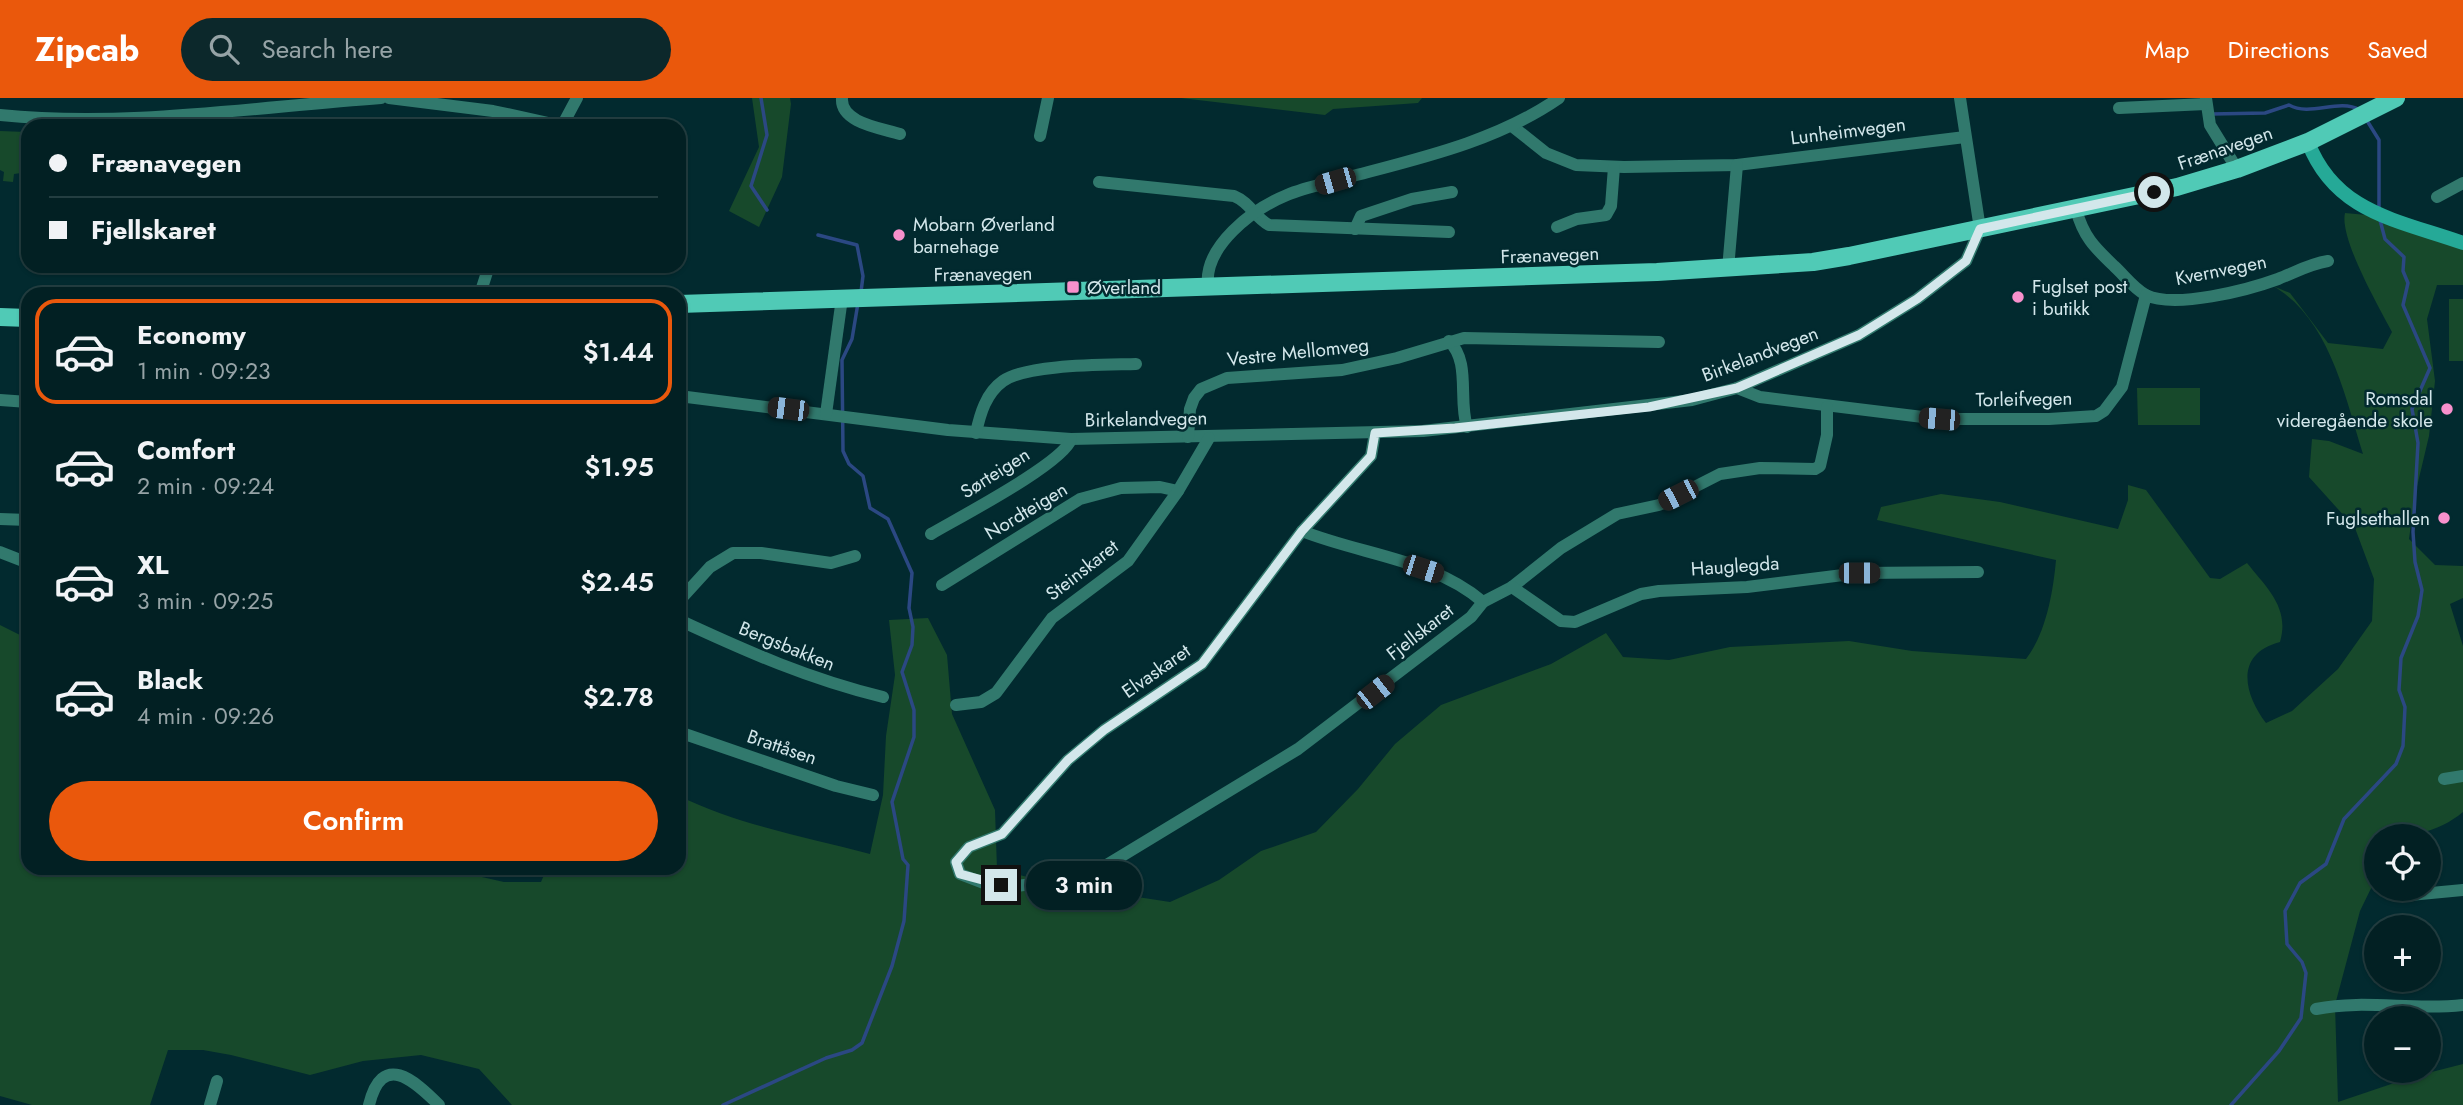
<!DOCTYPE html>
<html lang="en">
<head>
<meta charset="utf-8">
<style>
	body { margin:0; font-family:Jost,sans-serif; background:#0c282b; color:#f1f3f6; height:100vh; display:flex; flex-direction:column; font-size:26px; white-space:nowrap }
	* { box-sizing:border-box; margin:0 }
	p { font-size:23px; color:#96a3a6 }
	.icon { flex:none; width:38px; height:38px; fill:none; stroke:currentColor; stroke-width:2; stroke-linecap:round; stroke-linejoin:round }
	.map { position:relative; flex:1; overflow:hidden }
	.drawer { position:absolute; left:21px; top:189px; width:665px; height:588px; display:flex; flex-direction:column; background:#022023; border-radius:21px; box-shadow:0 2px 5px #0004,0 0 0 2px #233e41 }
	.drawer>* { flex:none }
	.top-card { position:absolute; left:21px; top:21px; width:665px; height:154px; border-radius:21px; box-shadow:0 2px 5px #0004,0 0 0 2px #233e41; display:grid; align-content:center; height:154px; padding:0 28px; background:#022023 }
	.controls { position:absolute; left:2364px; top:726px; display:grid; gap:14px }
	.controls a { display:grid; place-items:center; width:77px; height:77px; border-radius:50%; background:#022023; box-shadow:0 2px 5px #0004,0 0 0 2px #233e41; font-size:35px }
	.end { position:absolute; width:32px; height:32px; margin:-16px; border:9px solid #d3e7eb; background:#111; box-shadow:0 0 0 4px #111 }
	.from { border-radius:50% }
	.bubble { position:absolute; height:49px; border-radius:24px; background:#022023; box-shadow:0 2px 5px #0004,0 0 0 2px #233e41; font-size:23px; font-weight:600; line-height:49px; text-align:center }
	.car { position:absolute; width:21px; height:42px; margin:-21px -10px; border-radius:9px; box-shadow:0 0 5px 2px #0007; background:linear-gradient(#222 24%,#8ab4d8 0 40%,#222 0 76%,#8ab4d8 0 86%,#222 0) }
	.top-card b { display:flex; align-items:center; gap:24px; height:66px; font-size:26px }
	.top-card b+b { border-top:2px solid #233e41 }
	.top-card i { width:18px; height:18px; background:#f1f3f6 }
	ul { padding:12px 0 0; list-style:none }
	li { display:flex; align-items:center; gap:21px; height:105px; margin:0 14px 10px; padding:0 14px; border:4px solid transparent; border-radius:21px }
	li div { flex:1 }
	li b { display:block; font-size:26px }
	li em { font-style:normal; font-weight:600 }
	li.active { border-color:#ea580c }
	li>.icon { width:63px; height:63px; stroke-width:1.5 }
	.cta { display:flex; gap:14px; margin-top:auto; padding:14px 28px }
	.cta a { flex:1; height:80px; border-radius:42px; background:#ea580c; color:#fff; font-size:28px; font-weight:600; line-height:80px; text-align:center }
	header { display:flex; align-items:center; gap:42px; box-sizing:border-box; height:98px; padding:0 35px; background:#ea580c; color:#fff }
	header strong { font-size:33px }
	nav { display:flex; gap:38px; margin-inline-start:auto; font-size:24px }
	.search { width:490px; height:63px; background:#0c282b; display:flex; align-items:center; gap:18px; box-sizing:border-box; padding:0 24px; border-radius:38px; color:#96a3a6; font-size:26px }
	.map>svg:first-child { display:block }
</style>
</head>
<body>
<header>
<strong>Zipcab</strong>
<div class="search"><svg class="icon" aria-label="search" viewBox="0 0 24 24"><circle cx="10" cy="10" r="6"/><path d="M15 15l6 6"/></svg>Search here</div>
<nav><a>Map</a><a>Directions</a><a>Saved</a></nav>
</header>
<div class="map">
<svg width="2463" height="1007" viewBox="0 0 2463 1007">
	<rect width="100%" height="100%" fill="#022a2f"/>
	<g fill="#17492b">
		<polygon points="752,0 790,0 791,6 782,79 759,129 729,113 759,49"/>
		<polygon points="1181,0 1422,0 1418,5 1333,11 1325,17"/>
		<polygon points="0,33 26,34 28,74 14,76 13,84 3,83 4,74 0,72"/>
		<path d="M2345,115l55,5 63,25v42h-26l-10,34 8,62 -6,55 -14,59 -6,44 26,26 28,1v32l-13,6 13,42v166c-27,22 -52,24 -87,24v42l-16,33 -25,94 3,97 74,-25 51,-13v41h-1951l-33,-36 -58,-14 -58,6 -53,14 -79,-20 -28,-5h-35l-18,55h-118l-32,-9v-471l28,14v229h414l62,14h37l6,-14h132v-72c60,29 126,41 191,58l13,-59 3,-59 9,-61 -6,-55 39,-2 19,37 5,59 43,96 2,59 56,15 117,18 49,-22 42,-29 55,-19 42,-43 37,-45 46,-39 110,-41 55,-31 17,24 46,3 61,-13 119,-6 63,10 114,8c20,-26 27,-66 30,-99l-179,-40 4,-13 60,-13 59,8 118,27 10,-29v-15l18,5 64,88 10,1 27,-16c20,25 43,45 33,79 -46,12 -36,52 -14,81l26,-12 46,-42 34,-48 2,-42 -19,-51 -46,-51 3,-38 17,2 34,13c-18,-58 -34,-136 -90,-168l17,7 38,50 55,6 9,-17c-13,-25 -53,-94 -47,-119z"/>
		<rect x="2449" y="201" width="14" height="62"/>
		<polygon points="2137,290 2200,290 2200,327 2138,327"/>
	</g>
	<g fill="none" stroke-linecap="round" stroke-linejoin="round">
		<g stroke="#2b4883" stroke-width="3.5">
			<polyline points="761,0 767,37 751,88 767,112"/>
			<path d="M2212,16l53,-1 24,-8c22,12 49,-7 71,5"/>
			<polyline points="2366,21 2379,42 2379,111"/>
			<polyline points="818,137 857,147 863,178 861,194"/>
			<polyline points="723,1007 826,960 852,952 862,945 892,868 904,823 908,767 903,761 892,704 914,639 914,612 902,574 912,547 913,529 909,510 912,475 888,421 870,410 863,378 849,366 843,353 842,262 852,241 858,205"/>
			<polyline points="2231,1007 2279,953 2301,920 2306,875 2302,864 2287,846 2285,813 2300,785 2326,766 2344,721 2396,666 2403,648 2405,609 2399,592 2401,560 2418,518 2422,492 2415,464 2413,434 2418,345 2412,311 2430,270 2403,207 2408,185 2403,173 2404,159 2385,141 2380,122"/>
		</g>
		<g stroke="#31796d" stroke-width="12">
			<polyline points="389,0 493,13 562,28"/>
			<path d="M842,0c-2,25 39,30 58,36"/>
			<polyline points="2206,0 2210,27 2237,71"/>
			<polyline points="2119,10 2206,6"/>
			<path d="M0,17c126,13 255,-8 381,-17"/>
			<polyline points="562,28 577,0"/>
			<polyline points="1512,28 1546,55 1576,67 1624,69 1737,67 1965,39"/>
			<polyline points="1040,38 1048,0"/>
			<path d="M1099,84l135,14c17,7 20,21 35,29l180,7"/>
			<polyline points="2437,99 2463,85"/>
			<path d="M2076,111c7,27 18,38 38,57 10,9 20,23 32,29 29,14 102,-5 132,-16 18,-7 31,-15 50,-18"/>
			<polyline points="1557,129 1577,121 1606,117 1611,108 1614,69"/>
			<polyline points="1355,131 1361,118 1412,101 1452,94"/>
			<polyline points="1728,171 1737,67"/>
			<path d="M1208,189c-5,-41 45,-78 79,-92 19,-8 42,-12 62,-18 72,-19 148,-36 210,-79"/>
			<polyline points="480,196 489,168"/>
			<path d="M1449,243c22,21 9,58 18,86"/>
			<polyline points="1737,290 1760,299 1939,321 2049,321 2096,318 2104,313 2122,289 2146,197"/>
			<polyline points="679,298 948,332 1071,341 1423,333 1692,302 1737,290 1859,237 1917,201 1966,163 1980,131 1960,0"/>
			<polyline points="0,302 28,304"/>
			<polyline points="826,316 842,200"/>
			<path d="M976,335c4,-19 10,-40 27,-52 24,-17 102,-16 133,-17"/>
			<polyline points="1375,335 1371,358 1302,433 1202,566 1104,632 1068,662 1002,736 969,749 956,764 960,776 986,786 1016,788 1087,779 1298,651 1471,519 1483,504 1512,489 1561,450 1617,416 1659,407 1720,376 1760,370 1815,371 1820,368 1827,337 1827,309"/>
			<polyline points="1188,339 1190,311 1194,300 1201,291 1227,280 1342,272 1397,260 1464,240 1659,244"/>
			<polyline points="0,421 28,422"/>
			<path d="M1302,433c60,24 131,28 181,71"/>
			<path d="M931,436c27,-16 133,-71 140,-95"/>
			<polyline points="0,454 28,465"/>
			<polyline points="942,487 1080,401 1121,390 1160,389 1178,393"/>
			<polyline points="1512,489 1561,523 1575,524 1641,496 1659,493 1747,489 1859,475 1978,474"/>
			<polyline points="679,503 710,469 733,455 761,455 831,465 855,458"/>
			<path d="M679,522c69,32 130,59 204,77"/>
			<polyline points="956,607 981,604 996,595 1052,520 1128,463 1178,393 1209,340"/>
			<polyline points="679,634 836,688 873,697"/>
			<polyline points="2444,681 2463,678"/>
			<polyline points="2387,792 2410,797 2463,792"/>
			<path d="M2316,911c49,-10 97,2 147,-4"/>
			<polyline points="210,1007 217,983"/>
			<path d="M369,1007c13,-54 45,-25 70,0"/>
		</g>
		<path stroke="#25a997" stroke-width="14" d="M2308,44c27,71 90,78 155,101"/>
		<g stroke="#50cab6" stroke-width="18">
			<polyline points="679,206 1657,174 1813,164 1849,158 2177,89 2237,71 2308,44 2396,0"/>
			<polyline points="0,219 28,220"/>
		</g>
	</g>
	<g fill="none" stroke-linecap="round" stroke-linejoin="round">
		<polyline stroke="#d3e7eb" stroke-width="9" points="1001,787 960,776 956,764 969,749 1002,736 1068,662 1104,632 1202,566 1302,433 1371,358 1375,335 1455,330 1649,309 1737,290 1859,237 1917,201 1966,163 1980,131 2154,94"/>
	</g>
	<g fill="#f890cc" stroke="#022a2f" stroke-width="2.5">
		<circle cx="899" cy="137" r="7"/>
		<rect x="1066" y="182" width="14" height="14" rx="3.5"/>
		<circle cx="2018" cy="199" r="7"/>
		<circle cx="2447" cy="311" r="7"/>
		<circle cx="2444" cy="420" r="7"/>
	</g>
	<g text-anchor="middle" dominant-baseline="central" stroke-width="5" stroke-linejoin="round" paint-order="stroke">
		<g font-size="19" fill="#d3e7eb" stroke="#022a2f">
			<text transform="translate(1848 33) rotate(-7)">Lunheimvegen</text>
			<text transform="translate(2225 50) rotate(-19)">Frænavegen</text>
			<text transform="translate(1550 157) rotate(-2)">Frænavegen</text>
			<text transform="translate(2221 172) rotate(-11)">Kvernvegen</text>
			<text transform="translate(983 176) rotate(-1)">Frænavegen</text>
			<text transform="translate(1298 254) rotate(-6)">Vestre Mellomveg</text>
			<text transform="translate(1760 256) rotate(-21)">Birkelandvegen</text>
			<text transform="translate(2024 301) rotate(-1)">Torleifvegen</text>
			<text transform="translate(1146 321) rotate(-1)">Birkelandvegen</text>
			<text transform="translate(995 375) rotate(-32)">Sørteigen</text>
			<text transform="translate(1026 413) rotate(-31)">Nordteigen</text>
			<text transform="translate(1735 468) rotate(-4)">Hauglegda</text>
			<text transform="translate(1082 472) rotate(-38)">Steinskaret</text>
			<text transform="translate(1420 534) rotate(-38)">Fjellskaret</text>
			<text transform="translate(787 548) rotate(22)">Bergsbakken</text>
			<text transform="translate(1156 573) rotate(-35)">Elvaskaret</text>
			<text transform="translate(782 649) rotate(19)">Brattåsen</text>
		</g>
		<g font-size="19" fill="#d3e7eb" stroke="#022a2f" text-anchor="start">
			<text x="913" y="126">Mobarn Øverland<tspan x="913" dy="22">barnehage</tspan></text>
			<text x="2032" y="188">Fuglset post<tspan x="2032" dy="22">i butikk</tspan></text>
			<text x="1087" y="189">Øverland</text>
			<text x="2433" y="300" text-anchor="end">Romsdal<tspan x="2433" dy="22">videregående skole</tspan></text>
			<text x="2430" y="420" text-anchor="end">Fuglsethallen</text>
		</g>
	</g>
</svg>
<div class="controls">
<a><svg class="icon" aria-label="locate" viewBox="0 0 24 24"><circle cx="12" cy="12" r="6"/><path d="M12 2v4M12 18v4M2 12h4M18 12h4"/></svg></a>
<a>+</a>
<a>−</a>
</div>
<i class="end from" style="left:2154px;top:94px"></i>
<i class="end" style="left:1001px;top:787px"></i>
<div class="bubble" style="left:1026px;top:763px;width:116px">3 min</div>
<i class="car" style="left:1335px;top:83px;rotate:254deg"></i>
<i class="car" style="left:788px;top:311px;rotate:277deg"></i>
<i class="car" style="left:1939px;top:321px;rotate:275deg"></i>
<i class="car" style="left:1678px;top:397px;rotate:243deg"></i>
<i class="car" style="left:1423px;top:471px;rotate:108deg"></i>
<i class="car" style="left:1859px;top:475px;rotate:90deg"></i>
<i class="car" style="left:1375px;top:594px;rotate:52deg"></i>
<div class="top-card">
<b><i class="from"></i>Frænavegen</b>
<b><i></i>Fjellskaret</b>
</div>
<section class="drawer">
<ul>
<li class="active"><svg class="icon" aria-label="car" viewBox="0 0 24 24"><path d="M5 17H2v-5l4-1 3-4h7l3 4 3 1v5h-3M9 17h6M6 11h13"/><circle cx="7" cy="17" r="2"/><circle cx="17" cy="17" r="2"/></svg><div><b>Economy</b><p>1 min · 09:23</p></div><em>$1.44</em></li>
<li><svg class="icon" aria-label="car" viewBox="0 0 24 24"><path d="M5 17H2v-5l4-1 3-4h7l3 4 3 1v5h-3M9 17h6M6 11h13"/><circle cx="7" cy="17" r="2"/><circle cx="17" cy="17" r="2"/></svg><div><b>Comfort</b><p>2 min · 09:24</p></div><em>$1.95</em></li>
<li><svg class="icon" aria-label="car" viewBox="0 0 24 24"><path d="M5 17H2v-5l4-1 3-4h7l3 4 3 1v5h-3M9 17h6M6 11h13"/><circle cx="7" cy="17" r="2"/><circle cx="17" cy="17" r="2"/></svg><div><b>XL</b><p>3 min · 09:25</p></div><em>$2.45</em></li>
<li><svg class="icon" aria-label="car" viewBox="0 0 24 24"><path d="M5 17H2v-5l4-1 3-4h7l3 4 3 1v5h-3M9 17h6M6 11h13"/><circle cx="7" cy="17" r="2"/><circle cx="17" cy="17" r="2"/></svg><div><b>Black</b><p>4 min · 09:26</p></div><em>$2.78</em></li>
</ul>
<div class="cta"><a>Confirm</a></div>
</section>
</div>
</body>
</html>
